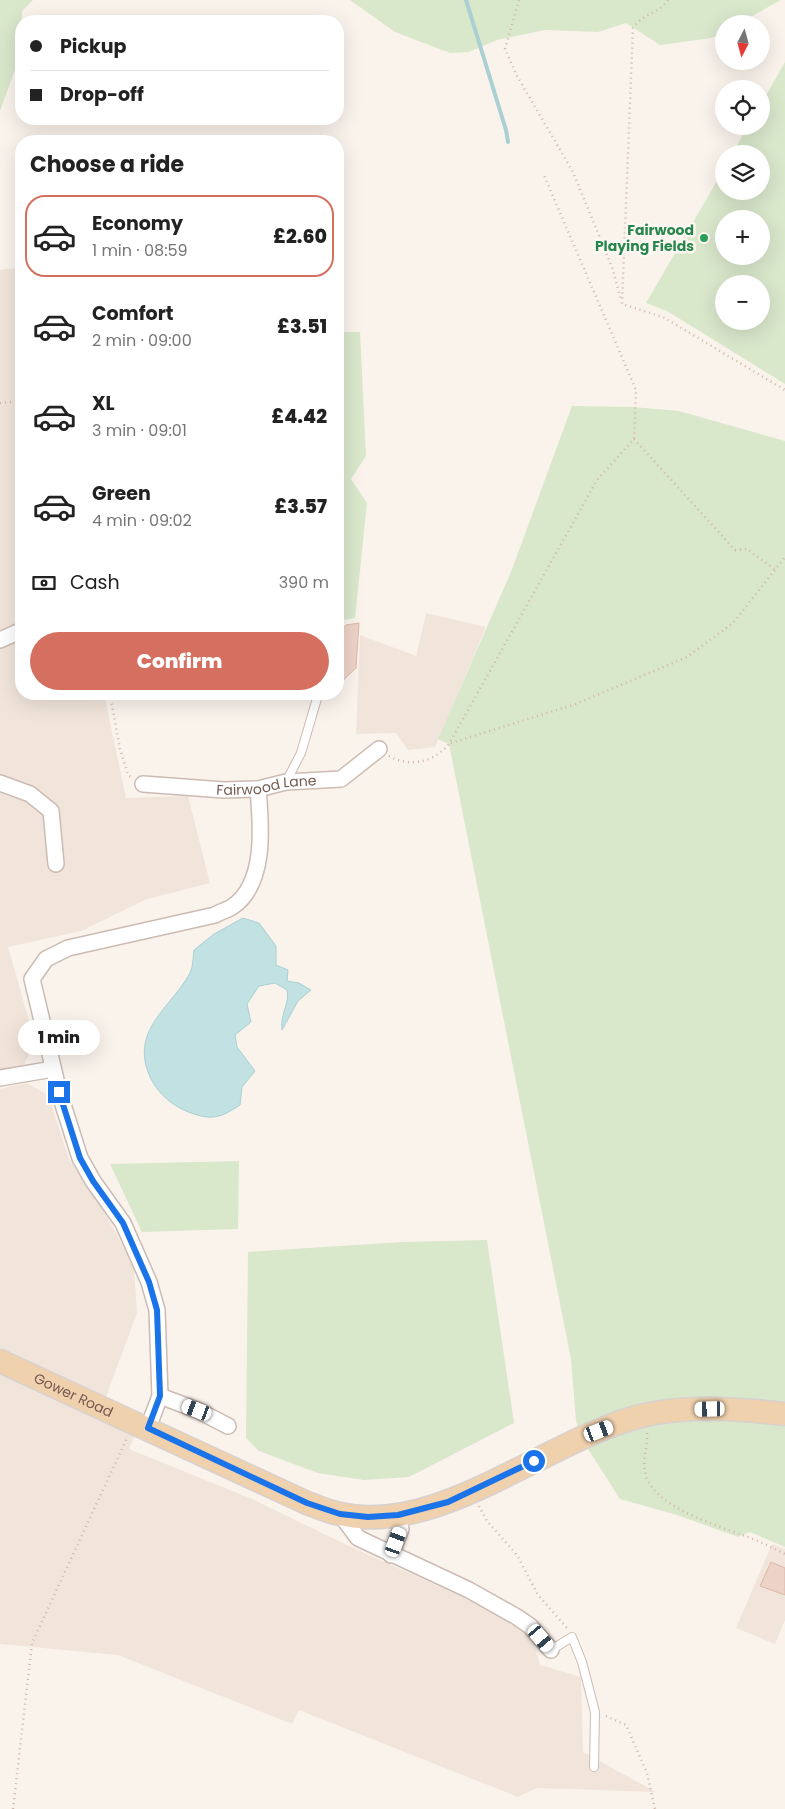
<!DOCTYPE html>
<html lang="en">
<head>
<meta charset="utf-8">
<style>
	body { margin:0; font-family:Poppins,sans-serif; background:#f2f2f2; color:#222; height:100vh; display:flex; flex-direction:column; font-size:19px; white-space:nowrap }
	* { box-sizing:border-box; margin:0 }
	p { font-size:16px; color:#767676 }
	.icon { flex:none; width:28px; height:28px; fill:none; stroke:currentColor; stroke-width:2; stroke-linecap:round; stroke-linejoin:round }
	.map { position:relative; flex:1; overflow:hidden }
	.drawer { position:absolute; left:15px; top:135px; width:329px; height:565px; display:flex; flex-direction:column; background:#fff; border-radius:20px; box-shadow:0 5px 20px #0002 }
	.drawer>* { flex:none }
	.hud { position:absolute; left:15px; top:15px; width:329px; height:110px; border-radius:20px; box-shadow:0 5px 20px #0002; display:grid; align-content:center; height:110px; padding:0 15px; background:#fff }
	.needle { width:32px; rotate:186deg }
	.tools { position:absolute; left:715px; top:15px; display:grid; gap:10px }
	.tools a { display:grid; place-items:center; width:55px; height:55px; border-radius:50%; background:#fff; box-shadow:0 5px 20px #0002; font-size:25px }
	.end { position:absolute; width:22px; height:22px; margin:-11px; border:6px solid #1a73e8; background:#fff; box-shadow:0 0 0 2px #fff }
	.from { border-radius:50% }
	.bubble { position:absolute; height:35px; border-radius:18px; background:#fff; box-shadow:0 5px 20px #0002; font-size:16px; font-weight:800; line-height:35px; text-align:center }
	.car { position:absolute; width:15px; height:30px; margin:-15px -8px; border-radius:6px; box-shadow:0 0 4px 1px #0007; background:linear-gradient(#fff 24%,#345 0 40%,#fff 0 76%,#345 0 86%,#fff 0) }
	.hud b { display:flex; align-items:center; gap:18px; height:48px; font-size:19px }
	.hud b+b { border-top:1px solid #e0e0e0 }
	.hud i { width:12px; height:12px; background:#222 }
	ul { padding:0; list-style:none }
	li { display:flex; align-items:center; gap:15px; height:82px; margin:0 10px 8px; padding:0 5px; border:2px solid transparent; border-radius:20px }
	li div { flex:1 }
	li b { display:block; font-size:19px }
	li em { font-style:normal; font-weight:800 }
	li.active { border-color:#d57061 }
	li>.icon { width:45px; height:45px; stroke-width:1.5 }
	h2 { padding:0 15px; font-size:22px; line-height:60px }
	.pay { display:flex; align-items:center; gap:12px; height:55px; padding:0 15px; font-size:19px }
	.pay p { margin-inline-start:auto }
	.button { display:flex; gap:10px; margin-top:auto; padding:10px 15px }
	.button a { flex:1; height:58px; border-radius:30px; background:#d57061; color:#fff; font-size:20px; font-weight:800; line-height:58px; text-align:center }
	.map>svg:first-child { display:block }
</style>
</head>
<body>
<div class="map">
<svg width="785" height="1809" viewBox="0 0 785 1809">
	<rect width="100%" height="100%" fill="#faf3ec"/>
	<g fill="#f1e5db">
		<polygon points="21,267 21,694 104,694 126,798 188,796 210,883 147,899 81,931 8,947 35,1042 24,1065 0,1070 0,270"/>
		<polygon points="426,613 486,627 435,747 408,750 396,733 356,734 360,635 416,656"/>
		<polygon points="27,1083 48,1095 69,1159 96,1197 134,1266 137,1313 106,1397 0,1351 0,1089"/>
		<polygon points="0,1373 136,1432 129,1449 252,1499 349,1546 505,1616 533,1639 540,1665 581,1677 583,1752 656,1792 537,1788 518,1797 299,1710 292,1724 118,1655 0,1644"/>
		<polygon points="772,1544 785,1549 785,1620 775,1644 736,1628"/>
	</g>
	<g fill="#d9e7cb" fill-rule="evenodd">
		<polygon points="0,0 33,0 22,11 21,53 0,111"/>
		<polygon points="350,0 781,0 738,24 724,24 724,31 712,38 660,45 626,23 598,32 545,30 497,40 469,52 450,53 395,32"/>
		<path d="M785,62v322l-118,-73 -21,-8 78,-134v22h37v-37h-29l16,-28h13v-22zM724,219h37v37h-37zM724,284h37v37h-37z"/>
		<polygon points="338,332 360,332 366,456 351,479 367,503 355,618 338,621"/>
		<polygon points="572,406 633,407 679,411 785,441 785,1547 750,1532 738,1537 677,1515 620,1499 581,1438 576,1421 571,1359 449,744 438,739 511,572"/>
		<polygon points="239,1161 238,1229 142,1232 110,1164"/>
		<polygon points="487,1240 514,1423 409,1477 364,1480 318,1473 259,1451 246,1438 248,1252 403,1242"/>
	</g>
	<path fill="#c2e1e2" stroke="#aad0d3" d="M243,918l16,5 17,23v19l12,5 -1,11 12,2 12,7 -13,11 -16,29c-2,-17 8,-26 5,-40l-12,-7 -16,3 -12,18 4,18 -16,13 2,12 18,24 -13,16 -2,18c-18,12 -27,16 -49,8 -17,-6 -32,-18 -40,-34 -23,-48 19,-70 39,-106 3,-6 3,-16 4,-23l20,-16z"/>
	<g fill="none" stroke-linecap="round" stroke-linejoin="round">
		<polyline stroke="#aad0d3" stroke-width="4" points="466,0 506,130 508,142"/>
	</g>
	<g fill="#edd2c7" stroke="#ddb8a9">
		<polygon points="359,623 356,668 338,685 338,633 346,625"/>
		<polygon points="771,1562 785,1568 785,1595 760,1586"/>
	</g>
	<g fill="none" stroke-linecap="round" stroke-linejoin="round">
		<g stroke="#ccbbb3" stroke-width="10">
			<g id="lane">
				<polyline points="286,782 301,753 318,695"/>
				<polyline points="551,1650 572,1637 582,1662 595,1712 594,1767"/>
			</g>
		</g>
		<g stroke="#ccbbb3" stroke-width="18">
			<g id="street">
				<polyline points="0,640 20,631"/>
				<polyline points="0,783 30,794 51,811 56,864"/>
				<path id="s1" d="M143,784l81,6 34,-1 28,-7 55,-3 38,-30"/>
				<polyline points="0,1078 53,1069"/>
				<polyline points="160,1396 197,1410 228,1426"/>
				<path d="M148,1428l12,-32 -3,-86 -8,-28 -26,-59 -30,-42 -13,-23 -21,-66 -27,-113 14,-20 22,-11 147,-33c5,-3 12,-5 17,-8 35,-23 29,-83 26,-118"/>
				<polyline points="340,1514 358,1538 469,1590 517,1617 530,1626 551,1650"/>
				<polyline points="391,1555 401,1529 398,1515"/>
			</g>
		</g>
		<g stroke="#d8d1ce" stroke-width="25">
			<g id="primary">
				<path id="s2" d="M0,1361l307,142c11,4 22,9 33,11 99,23 210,-77 305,-99 46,-10 94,-6 140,-1"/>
			</g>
		</g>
		<g stroke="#d2b5a9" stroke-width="2.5" stroke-dasharray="1 4" stroke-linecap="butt">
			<polyline points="519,0 505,49 517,76 573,172 612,267 621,300"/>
			<path d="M668,0c-10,15 -24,12 -35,28l-11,276 41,13 122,73"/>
			<polyline points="0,403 21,401"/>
			<polyline points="634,439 735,550 747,549 774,569"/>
			<polyline points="110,694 120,749 128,775 131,777"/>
			<polyline points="451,743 576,704 687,657 733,623 785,557"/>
			<path d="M389,756c21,12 45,6 60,-12l148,-264 37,-41 2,-49 -93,-217"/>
			<path d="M647,1433c1,13 -5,27 -2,39 6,34 69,52 97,63 15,5 29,12 43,19"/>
			<polyline points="479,1506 487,1521 517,1555 538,1595 567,1628"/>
			<polyline points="606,1716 626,1725 647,1773 655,1809"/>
			<polyline points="13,1809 32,1643 127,1438"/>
		</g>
		<use href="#lane" stroke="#fff" stroke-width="8"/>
		<use href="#street" stroke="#fff" stroke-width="15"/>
		<use href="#primary" stroke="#f0d1ad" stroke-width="22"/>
	</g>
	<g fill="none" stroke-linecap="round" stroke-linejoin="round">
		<polyline stroke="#1a73e8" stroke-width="6" points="59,1092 80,1158 93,1181 123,1223 149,1282 157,1310 160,1396 148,1428 307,1503 340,1514 368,1517 398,1515 448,1502 534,1461"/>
	</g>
	<circle fill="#2e9e5b" stroke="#fdf8f2" stroke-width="2" cx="704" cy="238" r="5"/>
	<g text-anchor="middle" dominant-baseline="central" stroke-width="5" stroke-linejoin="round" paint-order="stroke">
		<g font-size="14" font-weight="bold" fill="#27864d" stroke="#fdf8f2" text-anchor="end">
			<text x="694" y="230">Fairwood<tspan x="694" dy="16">Playing Fields</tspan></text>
		</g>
		<g font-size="14" fill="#735a51" stroke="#fdf8f2">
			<text stroke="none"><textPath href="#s1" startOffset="124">Fairwood Lane</textPath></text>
			<text stroke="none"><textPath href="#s2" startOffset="81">Gower Road</textPath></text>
		</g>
	</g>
</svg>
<div class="tools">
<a><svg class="needle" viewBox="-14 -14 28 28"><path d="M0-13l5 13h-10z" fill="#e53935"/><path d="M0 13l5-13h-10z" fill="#767676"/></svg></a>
<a><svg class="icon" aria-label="locate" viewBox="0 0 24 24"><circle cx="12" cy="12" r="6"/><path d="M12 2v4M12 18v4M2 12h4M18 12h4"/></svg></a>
<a><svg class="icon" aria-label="layers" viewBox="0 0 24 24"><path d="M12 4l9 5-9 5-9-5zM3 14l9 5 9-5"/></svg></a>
<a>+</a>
<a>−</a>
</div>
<i class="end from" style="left:534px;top:1461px"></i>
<i class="end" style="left:59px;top:1092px"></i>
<div class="bubble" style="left:18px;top:1020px;width:82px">1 min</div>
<i class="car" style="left:710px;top:1409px;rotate:269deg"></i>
<i class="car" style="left:197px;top:1410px;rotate:291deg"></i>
<i class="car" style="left:599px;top:1431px;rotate:69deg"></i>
<i class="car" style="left:396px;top:1542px;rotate:20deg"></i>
<i class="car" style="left:541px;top:1638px;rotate:140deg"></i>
<div class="hud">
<b><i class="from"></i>Pickup</b>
<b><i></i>Drop-off</b>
</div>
<section class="drawer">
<h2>Choose a ride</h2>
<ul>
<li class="active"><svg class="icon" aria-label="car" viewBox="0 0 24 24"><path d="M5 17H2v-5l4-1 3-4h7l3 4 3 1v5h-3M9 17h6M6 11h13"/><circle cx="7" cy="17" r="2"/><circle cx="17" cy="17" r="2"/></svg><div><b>Economy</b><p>1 min · 08:59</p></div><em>£2.60</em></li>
<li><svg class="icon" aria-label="car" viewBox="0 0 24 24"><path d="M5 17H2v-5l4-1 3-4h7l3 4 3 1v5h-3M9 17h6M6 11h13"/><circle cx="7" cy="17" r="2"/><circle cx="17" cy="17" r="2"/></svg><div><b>Comfort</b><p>2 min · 09:00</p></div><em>£3.51</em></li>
<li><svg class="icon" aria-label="car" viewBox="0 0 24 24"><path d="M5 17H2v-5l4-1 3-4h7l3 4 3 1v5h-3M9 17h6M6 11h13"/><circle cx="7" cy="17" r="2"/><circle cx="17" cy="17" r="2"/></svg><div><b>XL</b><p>3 min · 09:01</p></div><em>£4.42</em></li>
<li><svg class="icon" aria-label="car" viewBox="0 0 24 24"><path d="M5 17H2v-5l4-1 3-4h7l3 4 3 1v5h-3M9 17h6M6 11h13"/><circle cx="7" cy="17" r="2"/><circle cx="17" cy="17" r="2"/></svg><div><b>Green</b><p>4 min · 09:02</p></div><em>£3.57</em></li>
</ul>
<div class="pay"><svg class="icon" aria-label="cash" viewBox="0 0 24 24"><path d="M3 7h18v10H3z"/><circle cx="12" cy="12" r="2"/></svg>Cash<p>390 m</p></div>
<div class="button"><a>Confirm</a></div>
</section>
</div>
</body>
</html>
